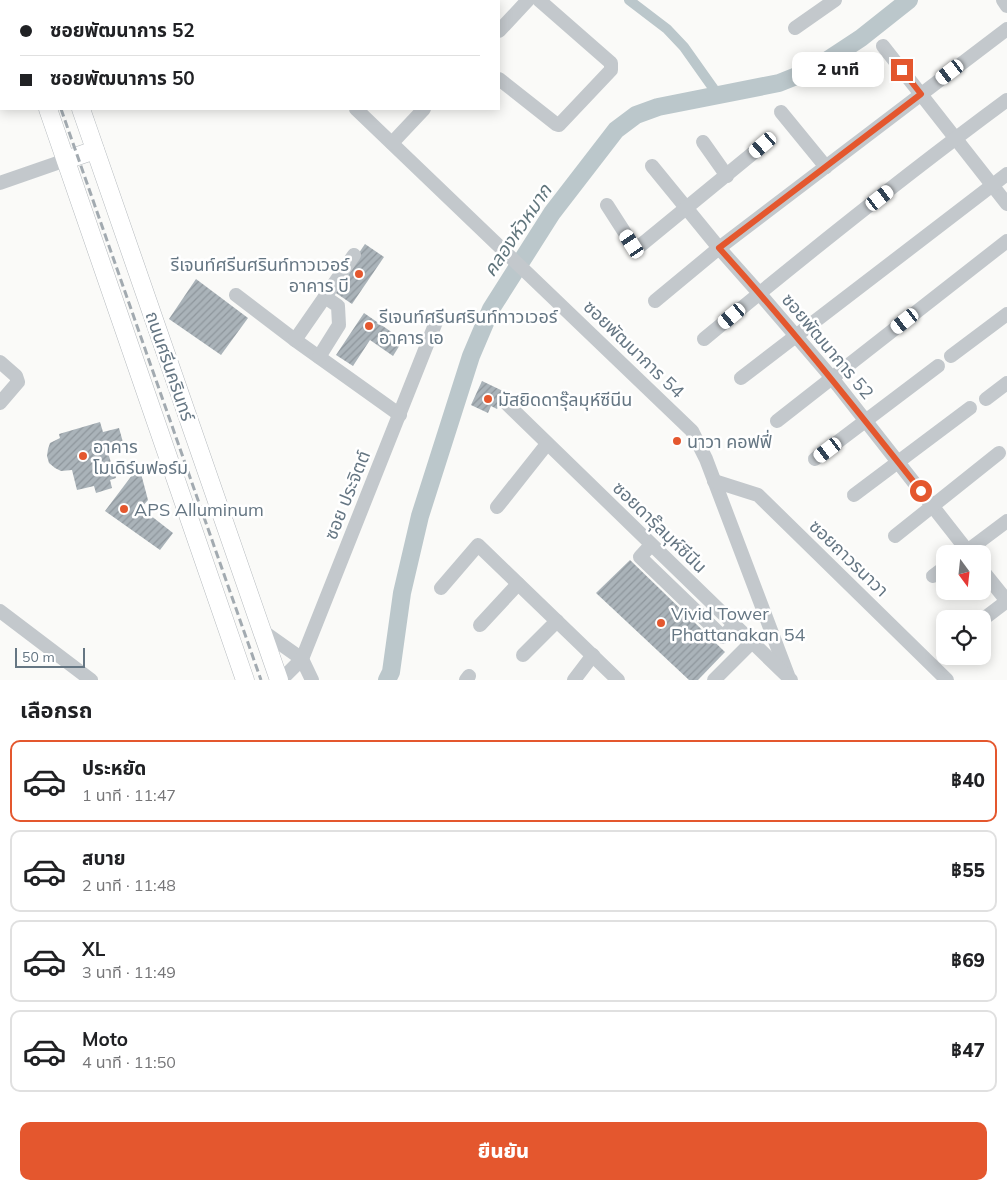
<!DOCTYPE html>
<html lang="th">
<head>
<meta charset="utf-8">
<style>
	body { margin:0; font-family:Mulish,"Noto Sans Thai",sans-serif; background:#f6f6f6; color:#202124; height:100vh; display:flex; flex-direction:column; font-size:19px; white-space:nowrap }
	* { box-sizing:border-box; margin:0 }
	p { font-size:16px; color:#757577 }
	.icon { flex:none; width:28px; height:28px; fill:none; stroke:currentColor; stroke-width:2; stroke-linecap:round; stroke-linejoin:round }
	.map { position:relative; height:680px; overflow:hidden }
	.side { display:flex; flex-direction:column; background:#fff; flex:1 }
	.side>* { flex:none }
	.banner { position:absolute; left:0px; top:0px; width:500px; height:110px; box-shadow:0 2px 12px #0003; display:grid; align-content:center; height:110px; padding:0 20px; background:#fff }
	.needle { width:32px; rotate:165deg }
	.buttons { position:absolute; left:936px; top:545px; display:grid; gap:10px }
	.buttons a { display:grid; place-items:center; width:55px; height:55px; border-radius:10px; background:#fff; box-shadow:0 2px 12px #0003; font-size:25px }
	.scale { position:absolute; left:15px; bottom:12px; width:70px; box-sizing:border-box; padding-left:5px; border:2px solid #657683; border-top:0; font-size:14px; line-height:18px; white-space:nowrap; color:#657683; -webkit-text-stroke:4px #fff; paint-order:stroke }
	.end { position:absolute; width:22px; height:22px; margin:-11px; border:6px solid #e4572e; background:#fff; box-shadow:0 0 0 2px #fff }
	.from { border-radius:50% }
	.bubble { position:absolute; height:35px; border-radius:10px; background:#fff; box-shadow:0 2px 12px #0003; font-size:16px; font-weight:800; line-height:35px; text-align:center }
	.car { position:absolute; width:15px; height:30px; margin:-15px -8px; border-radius:6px; box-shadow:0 0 4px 1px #0007; background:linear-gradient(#fff 24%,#345 0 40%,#fff 0 76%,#345 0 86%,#fff 0) }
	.banner b { display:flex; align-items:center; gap:18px; height:48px; font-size:19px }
	.banner b+b { border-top:1px solid #e0e0e0 }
	.banner i { width:12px; height:12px; background:#202124 }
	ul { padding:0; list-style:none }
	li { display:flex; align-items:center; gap:15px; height:82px; margin:0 10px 8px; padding:0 10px; border:2px solid #e0e0e0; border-radius:10px }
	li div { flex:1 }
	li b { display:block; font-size:19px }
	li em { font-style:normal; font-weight:800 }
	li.on { border-color:#e4572e }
	li>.icon { width:45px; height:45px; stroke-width:1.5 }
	h2 { padding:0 20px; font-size:22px; line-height:60px }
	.cta { display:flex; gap:10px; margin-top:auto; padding:10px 20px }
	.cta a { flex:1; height:58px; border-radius:10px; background:#e4572e; color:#fff; font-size:20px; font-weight:800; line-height:58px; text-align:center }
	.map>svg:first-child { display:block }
</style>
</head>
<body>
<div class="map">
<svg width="1007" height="680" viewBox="0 0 1007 680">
	<defs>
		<pattern id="building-hatch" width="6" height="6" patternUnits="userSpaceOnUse" patternTransform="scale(1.25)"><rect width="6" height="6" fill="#aab3b9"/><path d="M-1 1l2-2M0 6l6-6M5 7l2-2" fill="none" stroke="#8e969c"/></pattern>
	</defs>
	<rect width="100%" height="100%" fill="#fafaf8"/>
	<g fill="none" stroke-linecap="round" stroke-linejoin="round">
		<polyline stroke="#bbc7cb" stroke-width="10" points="629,0 667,29 684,47 718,95"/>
		<polyline stroke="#bbc7cb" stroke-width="18" points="387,680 391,672 402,593 420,516 471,356 491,309 552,213 616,130 636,115 658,107 779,83 814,69 861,38 909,0"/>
	</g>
	<g fill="url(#building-hatch)">
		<polygon points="365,244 384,257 352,304 333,291"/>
		<polygon points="196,279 248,318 221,355 169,319"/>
		<polygon points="364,313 403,340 393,356 370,340 353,366 336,355"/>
		<polygon points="482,381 505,392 497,409 491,406 488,413 471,405"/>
		<polygon points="100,422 103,432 119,428 124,446 107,450 116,478 110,480 112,488 96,493 94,486 77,490 72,470 61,471 55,468 49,463 47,456 48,449 50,443 60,438 59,434"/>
		<polygon points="139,466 148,500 141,508 173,533 160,550 105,511"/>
		<polygon points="630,560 725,652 698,680 689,680 596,593"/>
	</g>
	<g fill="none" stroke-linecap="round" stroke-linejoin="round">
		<g stroke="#b5babe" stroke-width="19">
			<g id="major">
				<polyline points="11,0 11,1"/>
				<polyline points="43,0 44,1"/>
				<polyline points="48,109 245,680"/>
				<polyline points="81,109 279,680"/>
				<polyline points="66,160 95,150"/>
			</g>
		</g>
		<g stroke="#c3c8cc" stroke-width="14">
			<polyline points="239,0 240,1"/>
			<polyline points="1003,0 1007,6"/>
			<polyline points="151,1 153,0"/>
			<polyline points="170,1 172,0"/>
			<polyline points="278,1 280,0"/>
			<polyline points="404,1 406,0"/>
			<polyline points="795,28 835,0"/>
			<polyline points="499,31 528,0"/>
			<polyline points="883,46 1007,204"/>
			<polyline points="499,79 556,124 559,125 611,70 611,63 539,0"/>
			<polyline points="356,109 692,431 706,459 789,678 791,680"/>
			<polyline points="781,112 826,167"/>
			<polyline points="703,142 727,176"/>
			<polyline points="392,143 424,109"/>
			<polyline points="652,166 719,248 759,293 832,378 970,554"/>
			<polyline points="0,183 66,160"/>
			<polyline points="607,205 632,244 636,246 641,245 763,145"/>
			<polyline points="236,295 295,340 400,415"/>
			<polyline points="655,301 719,248 1007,29"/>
			<path d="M704,339c99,-82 200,-163 303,-239"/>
			<polyline points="295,340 354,255"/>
			<polyline points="951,356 1007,314"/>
			<polyline points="319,357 339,325 338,306 325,297"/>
			<polyline points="0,362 16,376 18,382 0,403"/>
			<polyline points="741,378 1007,174"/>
			<polyline points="986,399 1007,383"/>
			<polyline points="506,403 785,674"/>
			<polyline points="777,421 1007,241"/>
			<polyline points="815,459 938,366"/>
			<polyline points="714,481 758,495 947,680"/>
			<polyline points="854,495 970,408"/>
			<polyline points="497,507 547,444"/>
			<polyline points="895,536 999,453"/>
			<polyline points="651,545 640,557 723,637 734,625"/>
			<polyline points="963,554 1007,521"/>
			<polyline points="982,570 1007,601"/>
			<polyline points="933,576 945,567"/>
			<polyline points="441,588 478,545 618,680"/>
			<polyline points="0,611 91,680"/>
			<polyline points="982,620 1007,601"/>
			<polyline points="480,625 518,584"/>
			<polyline points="261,630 302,659 312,680"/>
			<polyline points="523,655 557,621"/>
			<polyline points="281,680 302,659 438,317"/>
			<polyline points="466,680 469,676"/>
			<polyline points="574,680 593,655"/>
			<polyline points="714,680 752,642"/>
		</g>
		<use href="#major" stroke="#fff" stroke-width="18"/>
		<g stroke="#a2aab0" stroke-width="3" stroke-dasharray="8 4" stroke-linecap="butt">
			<polyline points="23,0 23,1"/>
			<polyline points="61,109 261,680"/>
		</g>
	</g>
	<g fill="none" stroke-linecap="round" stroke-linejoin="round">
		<path stroke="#e4572e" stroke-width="6" d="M902,70l19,24 -202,154c71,78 136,160 202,243"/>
	</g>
	<g fill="#e4572e" stroke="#fff" stroke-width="2">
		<circle cx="359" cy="274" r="5"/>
		<circle cx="369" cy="326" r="5"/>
		<circle cx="488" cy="399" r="5"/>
		<circle cx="677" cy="441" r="5"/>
		<circle cx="83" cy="456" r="5"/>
		<circle cx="124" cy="509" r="5"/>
		<circle cx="661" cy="623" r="5"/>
	</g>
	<g text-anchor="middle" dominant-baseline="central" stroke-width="5" stroke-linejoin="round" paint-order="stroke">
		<g font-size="18" fill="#657683" stroke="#fff" text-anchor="start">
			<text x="349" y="264" text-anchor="end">รีเจนท์ศรีนศรินท์ทาวเวอร์<tspan x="349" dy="21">อาคาร บี</tspan></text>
			<text x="379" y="316">รีเจนท์ศรีนศรินท์ทาวเวอร์<tspan x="379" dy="21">อาคาร เอ</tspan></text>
			<text x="498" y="399">มัสยิดดารุ๊ลมุห์ซีนีน</text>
			<text x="687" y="441">นาวา คอฟฟี่</text>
			<text x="93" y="446">อาคาร<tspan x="93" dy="21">โมเดิร์นฟอร์ม</tspan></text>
			<text x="134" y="509">APS Alluminum</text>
			<text x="671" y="613">Vivid Tower<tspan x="671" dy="21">Phattanakan 54</tspan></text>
		</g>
		<g font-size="18" fill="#657683" stroke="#fff">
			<text transform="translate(828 346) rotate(50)">ซอยพัฒนาการ 52</text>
			<text transform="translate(634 349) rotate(44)">ซอยพัฒนาการ 54</text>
			<text transform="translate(170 366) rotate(71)">ถนนศรีนครินทร์</text>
			<text transform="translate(347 495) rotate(-68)">ซอย ประจิตต์</text>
			<text transform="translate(660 527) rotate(44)">ซอยดารุ๊ลมุห์ซีนีน</text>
			<text transform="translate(849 558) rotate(44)">ซอยถาวรนาวา</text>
		</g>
		<g font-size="19" font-style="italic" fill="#60757c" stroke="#fff">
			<text transform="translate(517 230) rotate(-56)">คลองหัวหมาก</text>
		</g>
	</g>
</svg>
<div class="buttons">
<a><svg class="needle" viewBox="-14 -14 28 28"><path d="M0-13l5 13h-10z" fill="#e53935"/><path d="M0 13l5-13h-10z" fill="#757577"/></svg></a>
<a><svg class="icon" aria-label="locate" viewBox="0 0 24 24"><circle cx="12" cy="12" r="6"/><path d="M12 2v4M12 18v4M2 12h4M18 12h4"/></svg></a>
</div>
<div class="scale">50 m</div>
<i class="end from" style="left:921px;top:491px"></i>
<i class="end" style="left:902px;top:70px"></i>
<div class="bubble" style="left:792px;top:52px;width:92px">2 นาที</div>
<i class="car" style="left:950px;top:72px;rotate:233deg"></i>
<i class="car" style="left:763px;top:145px;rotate:229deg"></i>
<i class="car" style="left:880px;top:198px;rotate:52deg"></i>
<i class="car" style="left:632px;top:244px;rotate:327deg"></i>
<i class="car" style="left:732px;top:316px;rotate:230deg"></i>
<i class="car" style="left:905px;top:321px;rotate:232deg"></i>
<i class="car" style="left:828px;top:450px;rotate:233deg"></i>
<div class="banner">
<b><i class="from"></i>ซอยพัฒนาการ 52</b>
<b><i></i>ซอยพัฒนาการ 50</b>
</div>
</div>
<section class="side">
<h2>เลือกรถ</h2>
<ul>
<li class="on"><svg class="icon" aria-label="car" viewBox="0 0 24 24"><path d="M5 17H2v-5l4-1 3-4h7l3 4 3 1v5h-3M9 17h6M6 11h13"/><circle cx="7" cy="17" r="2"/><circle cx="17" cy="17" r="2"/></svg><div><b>ประหยัด</b><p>1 นาที · 11:47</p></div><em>฿40</em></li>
<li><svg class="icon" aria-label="car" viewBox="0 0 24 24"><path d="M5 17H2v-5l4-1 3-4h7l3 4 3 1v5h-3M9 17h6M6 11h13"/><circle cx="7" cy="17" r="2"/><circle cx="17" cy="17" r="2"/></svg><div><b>สบาย</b><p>2 นาที · 11:48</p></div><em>฿55</em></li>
<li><svg class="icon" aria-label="car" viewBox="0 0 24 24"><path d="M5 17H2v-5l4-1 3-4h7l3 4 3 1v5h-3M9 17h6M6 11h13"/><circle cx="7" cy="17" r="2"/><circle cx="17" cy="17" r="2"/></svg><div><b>XL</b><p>3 นาที · 11:49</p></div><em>฿69</em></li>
<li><svg class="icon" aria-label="car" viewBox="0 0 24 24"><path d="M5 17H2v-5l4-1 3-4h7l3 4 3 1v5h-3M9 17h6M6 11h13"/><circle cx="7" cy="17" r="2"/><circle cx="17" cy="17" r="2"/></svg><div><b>Moto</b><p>4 นาที · 11:50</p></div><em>฿47</em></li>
</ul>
<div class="cta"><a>ยืนยัน</a></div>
</section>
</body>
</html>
